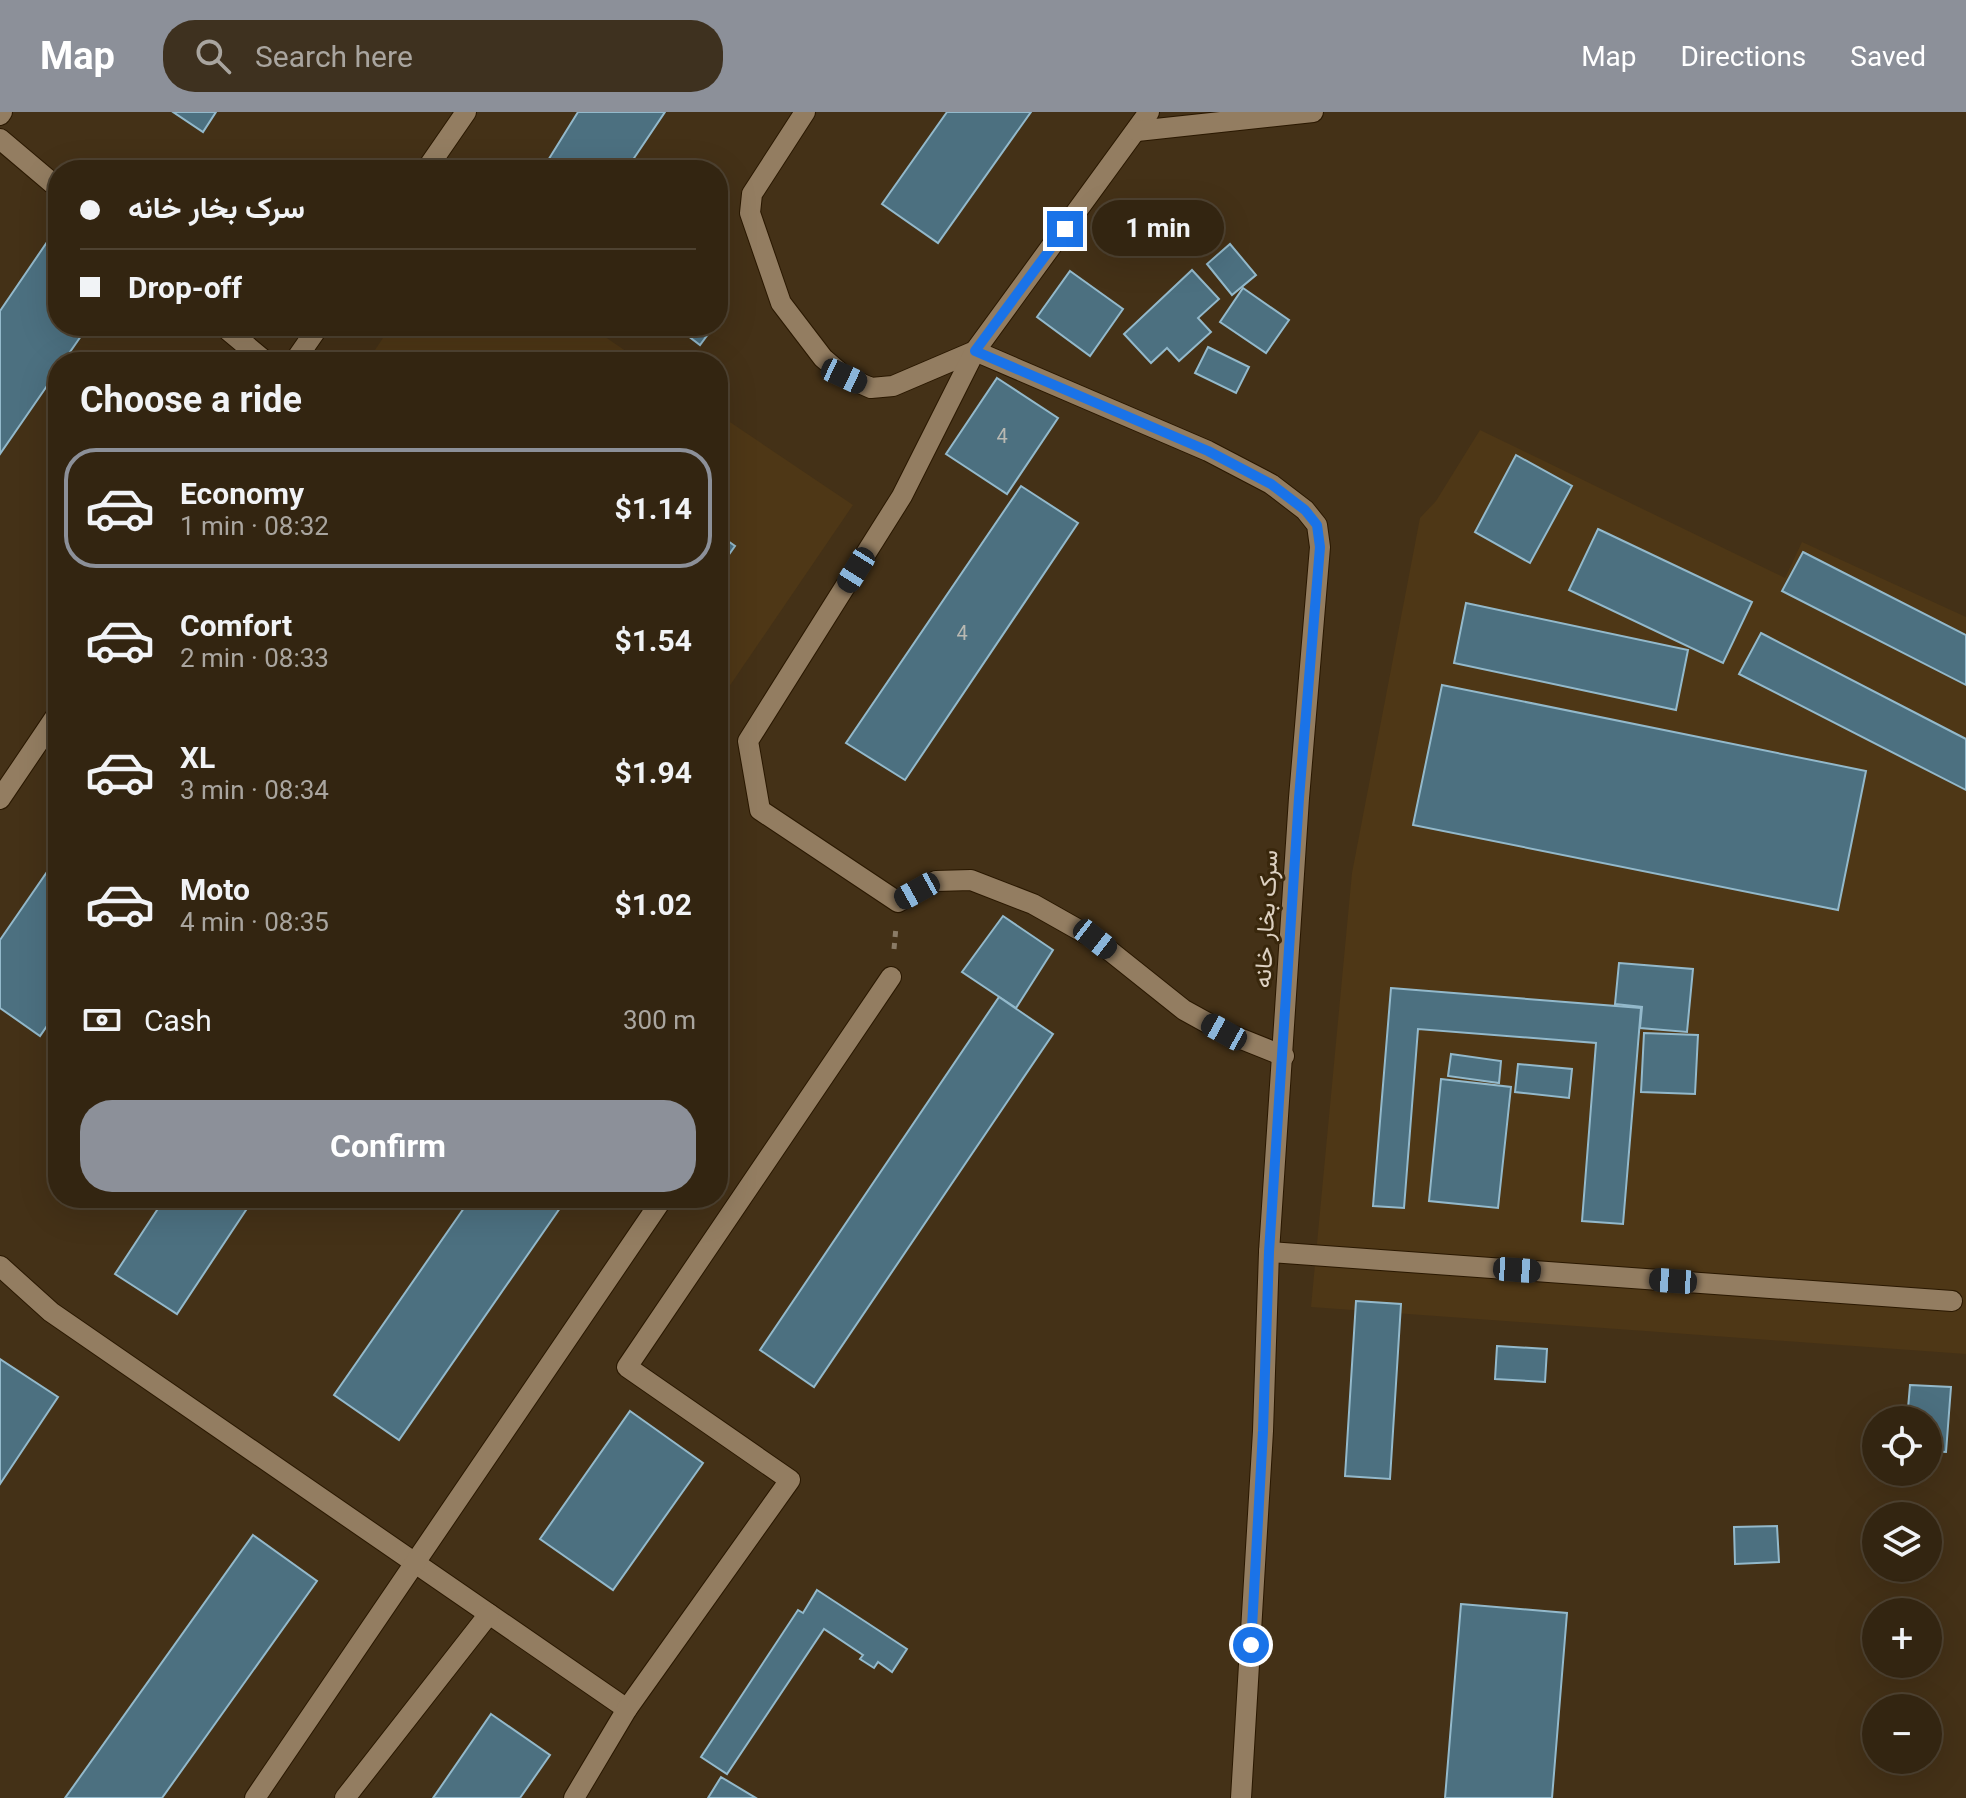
<!DOCTYPE html>
<html lang="en">
<head>
<meta charset="utf-8">
<style>
	body { margin:0; font-family:Roboto,Vazirmatn,sans-serif; background:#3e311f; color:#f1f3f6; height:100vh; display:flex; flex-direction:column; font-size:30px; white-space:nowrap }
	* { box-sizing:border-box; margin:0 }
	p { font-size:26px; color:#a9a59f }
	.icon { flex:none; width:44px; height:44px; fill:none; stroke:currentColor; stroke-width:2; stroke-linecap:round; stroke-linejoin:round }
	.map { position:relative; flex:1; overflow:hidden }
	.panel { position:absolute; left:48px; top:240px; width:680px; height:856px; display:flex; flex-direction:column; background:#332511; border-radius:32px; box-shadow:0 8px 32px #0002,0 0 0 2px #4e4231 }
	.panel>* { flex:none }
	.banner { position:absolute; left:48px; top:48px; width:680px; height:176px; border-radius:32px; box-shadow:0 8px 32px #0002,0 0 0 2px #4e4231; display:grid; align-content:center; height:176px; padding:0 32px; background:#332511 }
	.fabs { position:absolute; left:1862px; top:1294px; display:grid; gap:16px }
	.fabs a { display:grid; place-items:center; width:80px; height:80px; border-radius:50%; background:#332511; box-shadow:0 8px 32px #0002,0 0 0 2px #4e4231; font-size:40px }
	.end { position:absolute; width:36px; height:36px; margin:-18px; border:10px solid #1a73e8; background:#fff; box-shadow:0 0 0 4px #fff }
	.from { border-radius:50% }
	.bubble { position:absolute; height:56px; border-radius:28px; background:#332511; box-shadow:0 8px 32px #0002,0 0 0 2px #4e4231; font-size:26px; font-weight:700; line-height:56px; text-align:center }
	.car { position:absolute; width:24px; height:48px; margin:-24px -12px; border-radius:10px; box-shadow:0 0 6px 2px #0007; background:linear-gradient(#222 24%,#8ab4d8 0 40%,#222 0 76%,#8ab4d8 0 86%,#222 0) }
	.banner b { display:flex; align-items:center; gap:28px; height:76px; font-size:30px }
	.banner b+b { border-top:2px solid #4e4231 }
	.banner i { width:20px; height:20px; background:#f1f3f6 }
	ul { padding:0; list-style:none }
	li { display:flex; align-items:center; gap:24px; height:120px; margin:0 16px 12px; padding:0 16px; border:4px solid transparent; border-radius:32px }
	li div { flex:1 }
	li b { display:block; font-size:30px }
	li em { font-style:normal; font-weight:700 }
	li.active { border-color:#8c9099 }
	li>.icon { width:72px; height:72px; stroke-width:1.5 }
	h2 { padding:0 32px; font-size:36px; line-height:96px }
	.pay { display:flex; align-items:center; gap:20px; height:88px; padding:0 32px; font-size:30px }
	.pay p { margin-inline-start:auto }
	.cta { display:flex; gap:16px; margin-top:auto; padding:16px 32px }
	.cta a { flex:1; height:92px; border-radius:32px; background:#8c9099; color:#fff; font-size:32px; font-weight:700; line-height:92px; text-align:center }
	header { display:flex; align-items:center; gap:48px; box-sizing:border-box; height:112px; padding:0 40px; background:#8c9099; color:#fff }
	header strong { font-size:38px }
	nav { display:flex; gap:44px; margin-inline-start:auto; font-size:28px }
	.search { width:560px; height:72px; background:#3e311f; display:flex; align-items:center; gap:20px; box-sizing:border-box; padding:0 28px; border-radius:32px; color:#a9a59f; font-size:30px }
	.map>svg:first-child { display:block }
</style>
</head>
<body>
<header>
<strong>Map</strong>
<div class="search"><svg class="icon" aria-label="search" viewBox="0 0 24 24"><circle cx="10" cy="10" r="6"/><path d="M15 15l6 6"/></svg>Search here</div>
<nav><a>Map</a><a>Directions</a><a>Saved</a></nav>
</header>
<div class="map">
<svg width="1966" height="1686" viewBox="0 0 1966 1686">
	<rect width="100%" height="100%" fill="#443117"/>
	<g fill="#4e3716">
		<polygon points="391,214 589,214 642,250 367,250"/>
		<polygon points="718,302 853,393 718,591"/>
		<polygon points="1480,318 1785,466 1802,430 1966,505 1966,1242 1311,1195 1352,761 1420,406 1436,389"/>
	</g>
	<g fill="#4c7080" stroke="#93b9cb" stroke-width="2">
		<polygon points="173,0 216,0 203,20"/>
		<polygon points="578,0 665,0 626,58 542,58"/>
		<polygon points="947,0 1031,0 938,131 882,92"/>
		<polygon points="58,114 58,214 88,214 63,250 58,250 58,258 0,342 0,199"/>
		<polygon points="1230,132 1256,163 1232,183 1207,152"/>
		<polygon points="1192,158 1219,187 1198,206 1211,220 1179,249 1167,236 1151,251 1124,222"/>
		<polygon points="1070,159 1123,197 1090,244 1037,205"/>
		<polygon points="1243,176 1289,208 1266,241 1220,210"/>
		<polygon points="675,214 714,214 700,233"/>
		<polygon points="1208,235 1249,255 1236,281 1195,261"/>
		<polygon points="997,266 1058,306 1007,382 946,342"/>
		<polygon points="1516,343 1572,374 1530,451 1475,420"/>
		<polygon points="1021,374 1078,411 905,668 846,631"/>
		<polygon points="1598,417 1752,490 1723,551 1569,478"/>
		<polygon points="718,422 735,434 718,458"/>
		<polygon points="1803,440 1966,523 1966,573 1782,479"/>
		<polygon points="1466,491 1688,538 1676,598 1454,551"/>
		<polygon points="1761,521 1966,627 1966,678 1739,562"/>
		<polygon points="1442,573 1866,659 1838,798 1413,713"/>
		<polygon points="58,744 58,898 40,924 0,896 0,828"/>
		<polygon points="1003,804 1053,838 1016,896 962,860"/>
		<polygon points="1619,851 1693,857 1687,920 1640,916 1642,895 1615,892"/>
		<polygon points="1391,876 1641,896 1623,1112 1582,1109 1596,931 1418,917 1404,1096 1373,1094"/>
		<polygon points="999,885 1053,922 814,1275 760,1238"/>
		<polygon points="1644,921 1698,923 1695,982 1641,980"/>
		<polygon points="1451,942 1501,949 1499,971 1448,964"/>
		<polygon points="1518,952 1572,957 1569,986 1515,980"/>
		<polygon points="1441,967 1511,975 1498,1096 1429,1089"/>
		<polygon points="165,1086 254,1086 177,1202 115,1162"/>
		<polygon points="471,1086 567,1086 399,1328 334,1283"/>
		<polygon points="1356,1189 1401,1192 1390,1367 1345,1364"/>
		<polygon points="1497,1234 1547,1237 1545,1270 1495,1267"/>
		<polygon points="0,1247 58,1285 0,1372"/>
		<polygon points="1910,1273 1951,1275 1946,1340 1928,1339 1928,1308 1907,1308"/>
		<polygon points="630,1299 703,1351 613,1478 540,1427"/>
		<polygon points="1777,1414 1779,1450 1735,1452 1734,1415"/>
		<polygon points="253,1423 317,1469 162,1686 65,1686"/>
		<polygon points="817,1478 907,1537 892,1560 878,1550 874,1556 860,1547 863,1543 824,1517 727,1662 701,1645 798,1498 803,1501"/>
		<polygon points="1461,1492 1567,1501 1552,1686 1445,1686"/>
		<polygon points="491,1602 550,1643 520,1686 433,1686"/>
		<polygon points="721,1665 756,1686 708,1686"/>
	</g>
	<g fill="none" stroke-linecap="round" stroke-linejoin="round">
		<g stroke="#2a1800" stroke-width="22">
			<g id="minor">
				<polyline points="805,0 752,82 750,101 781,191 823,246 844,264 871,276 893,274 975,239 1208,339 1271,372 1305,398 1317,413 1320,435 1299,686 1269,1140 1263,1319 1241,1686"/>
				<polyline points="1149,0 975,239 902,384 748,629 760,698 898,790 936,769 971,768 1033,792 1095,827 1184,898 1224,920 1284,944"/>
				<polyline points="0,3 2,0"/>
				<polyline points="1137,19 1313,0"/>
				<polyline points="0,27 58,76"/>
				<polyline points="426,58 466,0"/>
				<polyline points="223,214 266,250"/>
				<polyline points="294,250 319,214"/>
				<polyline points="0,687 58,601"/>
				<polyline points="1269,1140 1952,1189"/>
				<polyline points="0,1154 51,1200 627,1597"/>
				<polyline points="255,1686 663,1086"/>
				<polyline points="345,1686 489,1502"/>
				<polyline points="574,1686 627,1597 790,1368 627,1255 891,865"/>
			</g>
		</g>
		<polyline stroke="#8a7b66" stroke-width="5" stroke-dasharray="6 6" stroke-linecap="butt" points="894,837 896,815"/>
		<use href="#minor" stroke="#937d61" stroke-width="20"/>
	</g>
	<g fill="none" stroke-linecap="round" stroke-linejoin="round">
		<polyline stroke="#1a73e8" stroke-width="10" points="1065,117 975,239 1208,339 1271,372 1305,398 1317,413 1320,435 1299,686 1269,1140 1263,1319 1251,1533"/>
	</g>
	<g text-anchor="middle" dominant-baseline="central" stroke-width="6" stroke-linejoin="round" paint-order="stroke">
		<g font-size="20" fill="#b9b9b2">
			<text x="1002" y="324">4</text>
			<text x="962" y="521">4</text>
		</g>
		<g font-size="24" fill="#ddd1c2" stroke="#39270c">
			<text transform="translate(1266 807) rotate(-87)">سرک بخار خانه</text>
		</g>
	</g>
</svg>
<div class="fabs">
<a><svg class="icon" aria-label="locate" viewBox="0 0 24 24"><circle cx="12" cy="12" r="6"/><path d="M12 2v4M12 18v4M2 12h4M18 12h4"/></svg></a>
<a><svg class="icon" aria-label="layers" viewBox="0 0 24 24"><path d="M12 4l9 5-9 5-9-5zM3 14l9 5 9-5"/></svg></a>
<a>+</a>
<a>−</a>
</div>
<i class="end from" style="left:1251px;top:1533px"></i>
<i class="end" style="left:1065px;top:117px"></i>
<div class="bubble" style="left:1092px;top:88px;width:132px">1 min</div>
<i class="car" style="left:844px;top:264px;rotate:115deg"></i>
<i class="car" style="left:856px;top:458px;rotate:212deg"></i>
<i class="car" style="left:917px;top:779px;rotate:241deg"></i>
<i class="car" style="left:1095px;top:827px;rotate:128deg"></i>
<i class="car" style="left:1224px;top:920px;rotate:299deg"></i>
<i class="car" style="left:1517px;top:1158px;rotate:94deg"></i>
<i class="car" style="left:1673px;top:1169px;rotate:274deg"></i>
<div class="banner">
<b><i class="from"></i>سرک بخار خانه</b>
<b><i></i>Drop-off</b>
</div>
<section class="panel">
<h2>Choose a ride</h2>
<ul>
<li class="active"><svg class="icon" aria-label="car" viewBox="0 0 24 24"><path d="M5 17H2v-5l4-1 3-4h7l3 4 3 1v5h-3M9 17h6M6 11h13"/><circle cx="7" cy="17" r="2"/><circle cx="17" cy="17" r="2"/></svg><div><b>Economy</b><p>1 min · 08:32</p></div><em>$1.14</em></li>
<li><svg class="icon" aria-label="car" viewBox="0 0 24 24"><path d="M5 17H2v-5l4-1 3-4h7l3 4 3 1v5h-3M9 17h6M6 11h13"/><circle cx="7" cy="17" r="2"/><circle cx="17" cy="17" r="2"/></svg><div><b>Comfort</b><p>2 min · 08:33</p></div><em>$1.54</em></li>
<li><svg class="icon" aria-label="car" viewBox="0 0 24 24"><path d="M5 17H2v-5l4-1 3-4h7l3 4 3 1v5h-3M9 17h6M6 11h13"/><circle cx="7" cy="17" r="2"/><circle cx="17" cy="17" r="2"/></svg><div><b>XL</b><p>3 min · 08:34</p></div><em>$1.94</em></li>
<li><svg class="icon" aria-label="car" viewBox="0 0 24 24"><path d="M5 17H2v-5l4-1 3-4h7l3 4 3 1v5h-3M9 17h6M6 11h13"/><circle cx="7" cy="17" r="2"/><circle cx="17" cy="17" r="2"/></svg><div><b>Moto</b><p>4 min · 08:35</p></div><em>$1.02</em></li>
</ul>
<div class="pay"><svg class="icon" aria-label="cash" viewBox="0 0 24 24"><path d="M3 7h18v10H3z"/><circle cx="12" cy="12" r="2"/></svg>Cash<p>300 m</p></div>
<div class="cta"><a>Confirm</a></div>
</section>
</div>
</body>
</html>
